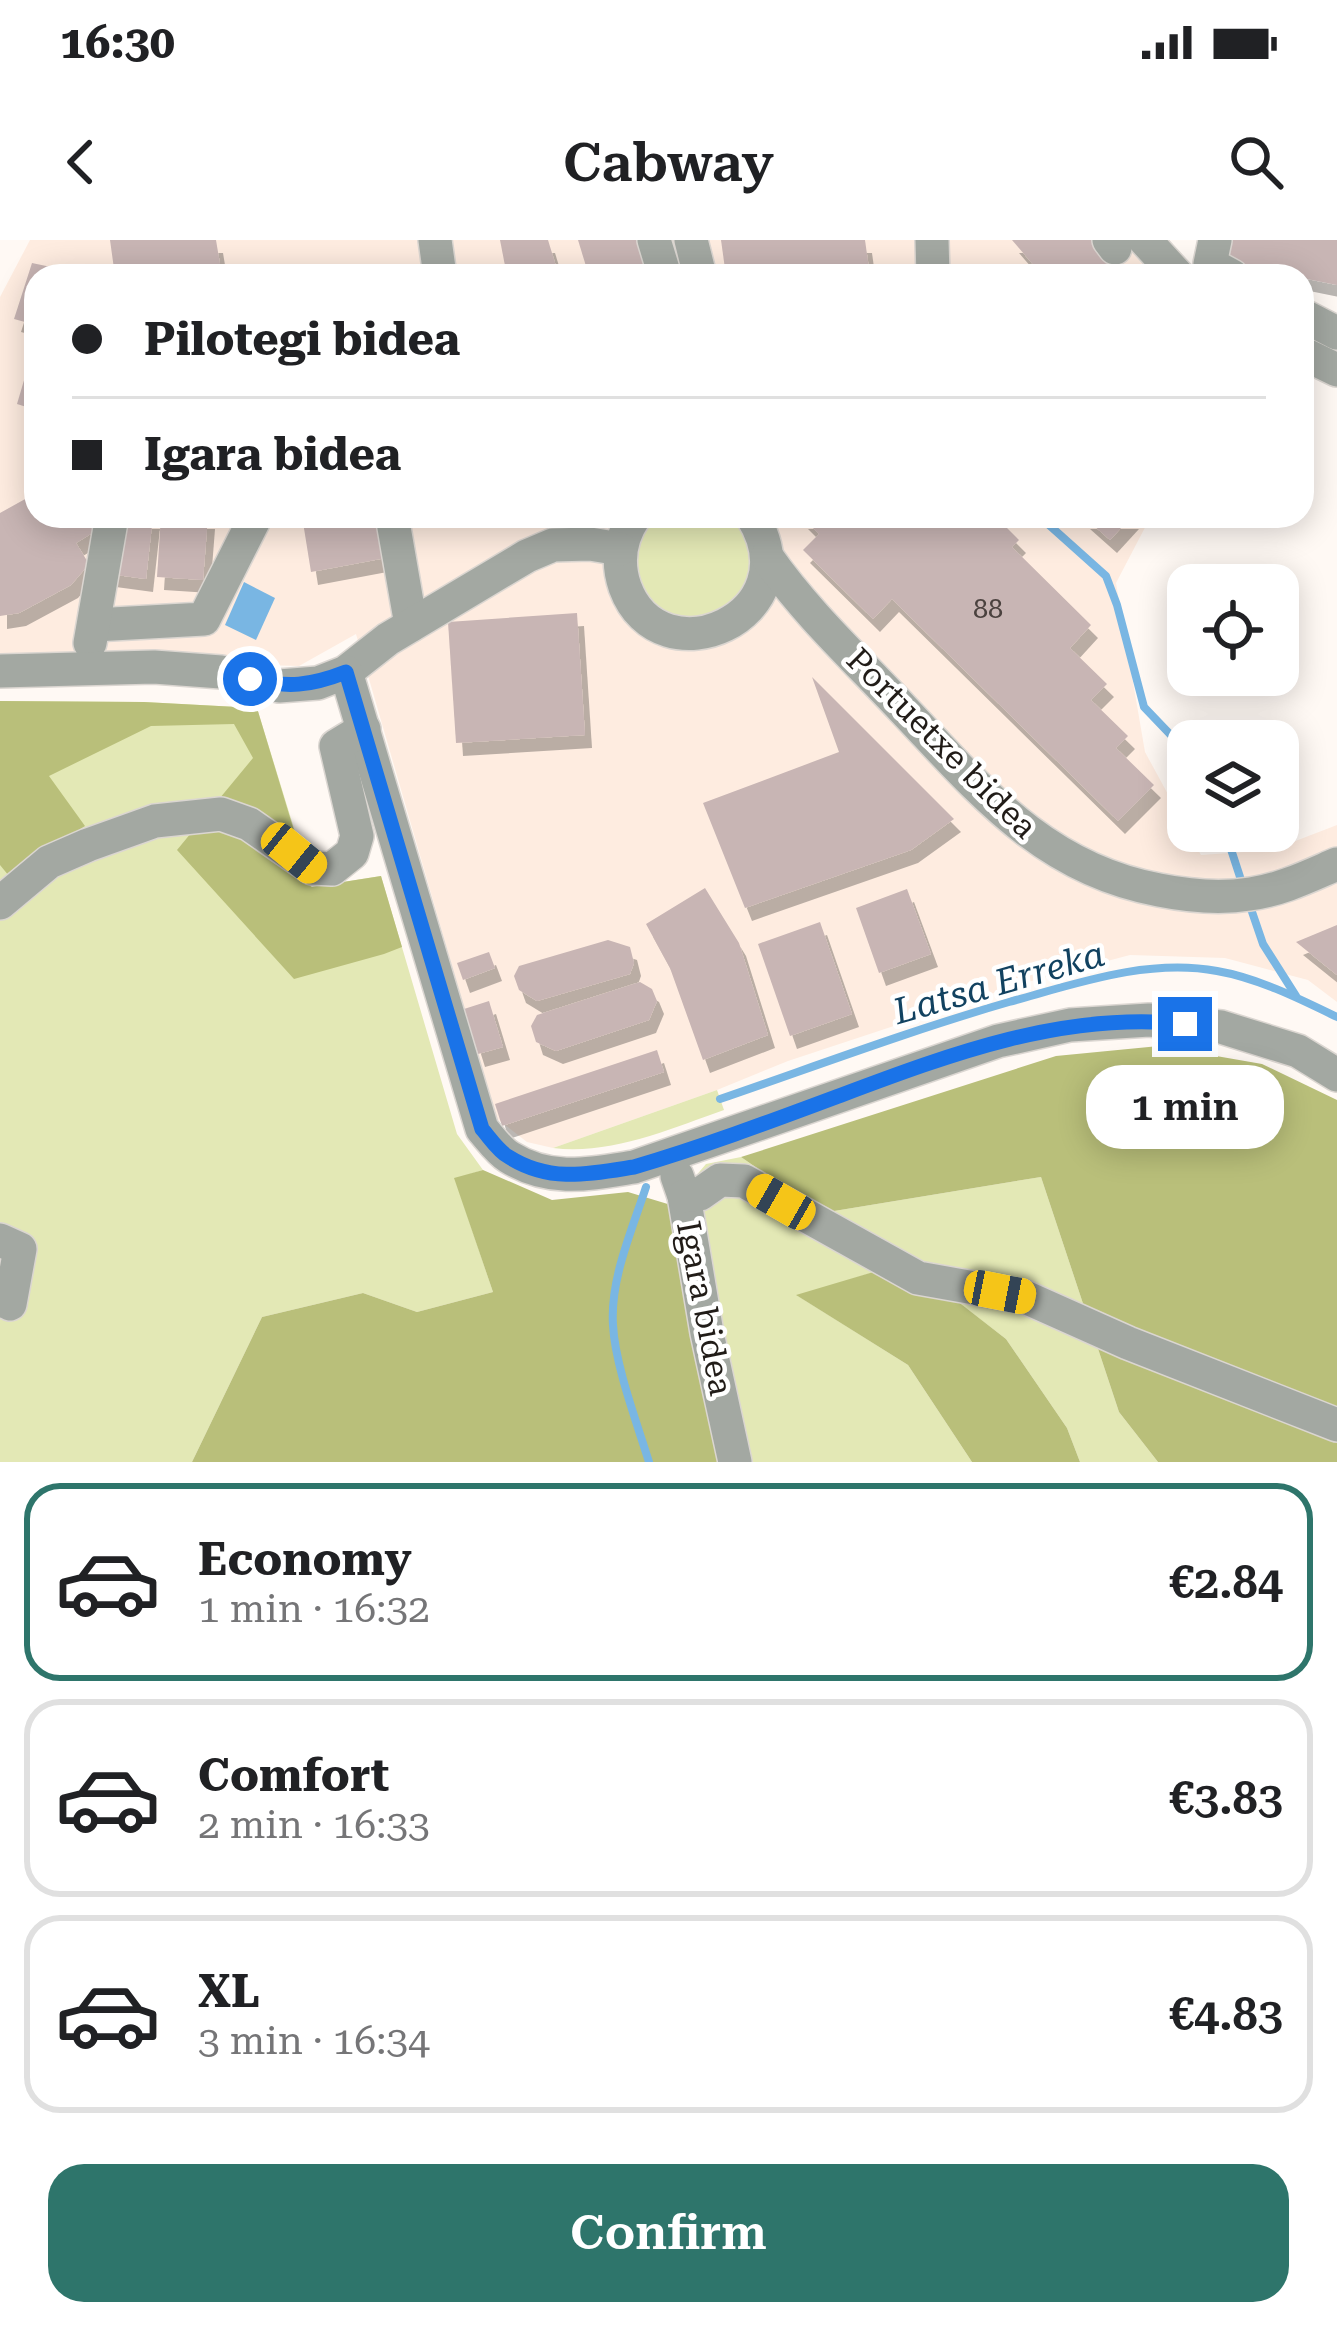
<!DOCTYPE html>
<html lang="en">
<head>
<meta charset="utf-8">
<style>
	body { margin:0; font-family:"Roboto Serif",serif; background:#f2f2f2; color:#202124; height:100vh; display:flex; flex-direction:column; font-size:45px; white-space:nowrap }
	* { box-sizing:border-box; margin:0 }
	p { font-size:39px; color:#757577 }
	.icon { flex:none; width:66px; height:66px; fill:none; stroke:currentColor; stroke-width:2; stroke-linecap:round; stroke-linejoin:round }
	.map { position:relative; height:1222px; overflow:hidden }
	.sheet { display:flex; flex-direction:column; background:#fff; flex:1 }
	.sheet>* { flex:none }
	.guide { position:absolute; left:24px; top:24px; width:1290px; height:264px; border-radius:36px; box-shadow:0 6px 30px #0003; display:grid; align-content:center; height:264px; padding:0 48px; background:#fff }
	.fabs { position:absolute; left:1167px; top:324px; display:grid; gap:24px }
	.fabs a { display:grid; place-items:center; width:132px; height:132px; border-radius:24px; background:#fff; box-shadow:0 6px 30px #0003; font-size:60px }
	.end { position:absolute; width:54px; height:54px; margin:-27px; border:15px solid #1a73e8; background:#fff; box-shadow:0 0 0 6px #fff }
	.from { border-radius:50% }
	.bubble { position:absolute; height:84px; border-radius:36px; background:#fff; box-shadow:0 6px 30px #0003; font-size:39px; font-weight:600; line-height:84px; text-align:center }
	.car { position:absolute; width:36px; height:72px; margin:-36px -18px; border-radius:15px; box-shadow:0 0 9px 3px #0007; background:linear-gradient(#f5c518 24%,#345 0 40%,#f5c518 0 76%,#345 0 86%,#f5c518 0) }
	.guide b { display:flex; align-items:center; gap:42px; height:114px; font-size:45px }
	.guide b+b { border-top:3px solid #e0e0e0 }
	.guide i { width:30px; height:30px; background:#202124 }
	ul { padding:21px 0 0; list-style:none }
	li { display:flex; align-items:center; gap:36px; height:198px; margin:0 24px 18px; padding:0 24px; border:6px solid #e0e0e0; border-radius:36px }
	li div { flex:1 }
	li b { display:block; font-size:45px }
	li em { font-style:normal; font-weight:600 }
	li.selected { border-color:#2e756b }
	li>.icon { width:108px; height:108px; stroke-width:1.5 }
	.action { display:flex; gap:24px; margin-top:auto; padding:24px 48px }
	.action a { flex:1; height:138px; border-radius:36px; background:#2e756b; color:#fff; font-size:48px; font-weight:600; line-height:138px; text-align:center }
	.status { display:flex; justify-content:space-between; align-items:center; height:84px; padding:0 60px; background:#fff; direction:ltr }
	.status svg { height:33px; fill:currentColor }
	header { display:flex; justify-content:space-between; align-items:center; height:156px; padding:0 48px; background:#fff; font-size:54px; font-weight:600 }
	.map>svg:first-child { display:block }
</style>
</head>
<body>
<div class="status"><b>16:30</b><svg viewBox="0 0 49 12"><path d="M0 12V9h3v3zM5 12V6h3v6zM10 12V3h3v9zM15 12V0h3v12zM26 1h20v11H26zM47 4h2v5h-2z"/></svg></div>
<header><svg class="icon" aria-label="back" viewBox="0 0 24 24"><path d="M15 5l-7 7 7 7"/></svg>Cabway<svg class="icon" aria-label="search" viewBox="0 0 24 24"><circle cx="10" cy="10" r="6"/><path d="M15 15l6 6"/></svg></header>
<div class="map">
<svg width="1337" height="1222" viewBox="0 0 1337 1222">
	<defs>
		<filter id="shadow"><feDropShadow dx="7" dy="13" stdDeviation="0" flood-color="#0004"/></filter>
	</defs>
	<rect width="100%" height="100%" fill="#fff9f4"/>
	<polygon fill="#feece0" points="30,0 1121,0 1153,36 36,36 36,276 1151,276 1116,343 1145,512 1201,615 1272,610 1337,585 1337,762 1308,740 1225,718 1130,715 1024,743 788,821 717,850 553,908 527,902 496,878 356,394 299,426 0,418 0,57"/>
	<g fill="#e3e8b5">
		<path d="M649,276h87c48,60 -28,132 -79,91 -6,-5 -11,-15 -16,-22 -13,-22 -6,-49 8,-69z"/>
		<polygon points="0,461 144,462 257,468 312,647 381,636 457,894 483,930 455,939 493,1052 417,1072 363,1053 262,1077 192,1222 0,1222"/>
		<path d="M717,850l7,20c-54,19 -113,45 -171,38z"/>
		<polygon points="741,917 822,973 1041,937 1119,1172 1158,1222 1080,1222 1067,1188 1006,1099 906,1022 798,1056 908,1125 972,1222 726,1222 671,965 706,924"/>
	</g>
	<g fill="#b9bf7a">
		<polygon points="0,461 144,462 257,468 311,647 381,636 402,707 384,714 294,739 177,610 253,518 234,484 151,486 49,536 85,586 9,636 0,625"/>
		<polygon points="1159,806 1262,824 1337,860 1337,1222 1158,1222 1119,1172 1041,937 822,973 741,917 1056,816"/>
		<polygon points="483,930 552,960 628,952 671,965 726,1222 192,1222 262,1077 363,1053 417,1072 493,1052 454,938"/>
		<polygon points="907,1022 1006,1099 1067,1188 1080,1222 972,1222 908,1125 796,1055"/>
	</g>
	<polygon fill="#79b6e3" points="244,342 275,358 256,400 225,385"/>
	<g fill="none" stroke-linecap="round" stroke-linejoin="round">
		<g stroke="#79b6e3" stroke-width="8">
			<polyline points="1039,276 1106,336 1117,365 1144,467 1188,513"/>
			<polyline points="1225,591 1242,643"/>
			<polyline points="1249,663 1263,704 1296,756"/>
			<path d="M720,859c96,-33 192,-69 289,-97 66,-18 138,-44 208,-31 41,7 83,28 120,46"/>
			<path d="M646,947c-14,43 -36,92 -33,138 2,40 24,98 36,137"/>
		</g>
	</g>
	<g fill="#c8b5b4" filter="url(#shadow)">
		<polygon points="110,0 216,0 222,36 156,36 155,26 115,36"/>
		<polygon points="500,0 548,0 559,36 507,36"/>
		<polygon points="578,0 640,0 652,36 589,36"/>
		<polygon points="721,0 865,0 870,36 726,36"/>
		<polygon points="1012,0 1100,0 1131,36 1043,36"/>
		<polygon points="1222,0 1337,0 1337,45 1218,21"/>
		<polygon points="32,23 84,34 36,36 36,85 14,79"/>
		<polygon points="35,103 36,104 36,170 17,164"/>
		<polygon points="36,253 36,276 85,276 94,292 76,303 89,324 71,345 19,373 0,376 0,273"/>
		<polygon points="116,276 153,276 146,339 109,334"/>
		<polygon points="161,276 208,276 203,340 157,337"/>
		<polygon points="302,276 384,276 391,317 311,332"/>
		<polygon points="801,276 995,276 1019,300 1012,307 1091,385 1070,408 1107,444 1091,460 1128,496 1116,508 1154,545 1118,581 892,359 873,379 803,310 819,294"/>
		<polygon points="1083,276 1132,276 1110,300"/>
		<polygon points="577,373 585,495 456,503 448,382"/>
		<polygon points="812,437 954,579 911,610 745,668 703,563 839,512"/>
		<polygon points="705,648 739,703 768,795 703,820 670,728 646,684"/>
		<polygon points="907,649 931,714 879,733 856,668"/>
		<polygon points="820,682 852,774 790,796 758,704"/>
		<polygon points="1337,685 1337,735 1296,702"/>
		<polygon points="608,700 630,707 634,723 630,734 537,761 519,750 514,736 519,726"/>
		<polygon points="489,712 495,728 463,740 457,723"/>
		<polygon points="640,742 652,749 657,761 649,780 556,811 536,802 531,786 537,775"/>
		<polygon points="489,761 503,807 478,814 464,769"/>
		<polygon points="657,810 664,832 502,886 495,864"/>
	</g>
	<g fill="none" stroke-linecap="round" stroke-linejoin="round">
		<g stroke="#dbd6d1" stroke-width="36">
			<g id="minor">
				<polyline points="435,0 440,36"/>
				<polyline points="654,0 665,36"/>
				<polyline points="691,0 700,36"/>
				<polyline points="932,0 933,36"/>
				<polyline points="1109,0 1115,8"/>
				<polyline points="1145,0 1178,36"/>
				<polyline points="1215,0 1210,24 1232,36"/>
				<polyline points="1302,75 1337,93"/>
				<polyline points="1302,113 1337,130"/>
				<polyline points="392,276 411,385"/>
				<path d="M635,276c-15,22 -19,45 -10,71 35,96 189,29 127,-71"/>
				<path d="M767,317c39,56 89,102 135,151 77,81 141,161 257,182 30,6 60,9 91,4 31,-4 59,-18 87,-30"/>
				<polyline points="94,385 204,379 256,276"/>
				<polyline points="90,403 112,276"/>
				<polyline points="0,431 154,427 221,432 279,446 318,443 346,432 388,399 527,316 553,305 590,304 620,309"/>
				<path d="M346,432l136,457c8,9 17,22 27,28 41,26 81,17 125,10l364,-126 72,-16 79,-5 72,7 77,24 39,24"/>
				<polyline points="0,663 49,622 88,605 155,581 221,574 249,584 312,628 332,629 352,613 357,596 336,506 364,489"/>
				<polyline points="677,936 684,956 707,1093 735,1222"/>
				<polyline points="684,956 700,954 720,940 744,941 918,1038 1025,1057 1128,1103 1337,1185"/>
				<polyline points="0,1000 20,1009 10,1064"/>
			</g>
		</g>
		<use href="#minor" stroke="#a3a8a2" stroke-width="33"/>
	</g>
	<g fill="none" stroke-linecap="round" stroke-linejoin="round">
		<path stroke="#1a73e8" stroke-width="15" d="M250,439c38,9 60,7 96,-7l136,457c8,9 16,22 27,28 41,26 81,17 125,10 68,-20 135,-45 202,-70 112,-42 227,-86 349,-73"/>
	</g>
	<g text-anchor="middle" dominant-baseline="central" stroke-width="9" stroke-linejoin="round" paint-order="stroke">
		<g font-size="27" fill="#4b423f">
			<text x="988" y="369">88</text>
		</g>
		<g font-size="33" fill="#211c18" stroke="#fff">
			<text transform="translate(942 503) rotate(45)">Portuetxe bidea</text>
			<text transform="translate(705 1068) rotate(79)">Igara bidea</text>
		</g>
		<g font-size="36" font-style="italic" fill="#124260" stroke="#fff">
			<text transform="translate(999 743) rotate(-16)">Latsa Erreka</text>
		</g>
	</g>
</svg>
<div class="fabs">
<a><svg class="icon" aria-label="locate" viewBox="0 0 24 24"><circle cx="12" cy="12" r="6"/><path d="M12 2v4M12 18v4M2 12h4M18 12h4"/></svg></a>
<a><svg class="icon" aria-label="layers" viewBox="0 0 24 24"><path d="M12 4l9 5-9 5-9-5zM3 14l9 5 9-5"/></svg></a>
</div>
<i class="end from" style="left:250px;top:439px"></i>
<i class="end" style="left:1185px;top:784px"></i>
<div class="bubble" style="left:1086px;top:825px;width:198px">1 min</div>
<i class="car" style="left:294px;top:613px;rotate:129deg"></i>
<i class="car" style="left:781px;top:962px;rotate:300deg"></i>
<i class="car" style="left:1000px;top:1052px;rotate:101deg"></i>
<div class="guide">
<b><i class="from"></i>Pilotegi bidea</b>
<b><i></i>Igara bidea</b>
</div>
</div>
<section class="sheet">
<ul>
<li class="selected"><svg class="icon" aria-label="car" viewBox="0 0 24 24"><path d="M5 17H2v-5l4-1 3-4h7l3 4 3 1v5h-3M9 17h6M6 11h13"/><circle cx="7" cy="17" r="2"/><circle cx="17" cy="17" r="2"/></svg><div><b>Economy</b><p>1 min · 16:32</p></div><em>€2.84</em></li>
<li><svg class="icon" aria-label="car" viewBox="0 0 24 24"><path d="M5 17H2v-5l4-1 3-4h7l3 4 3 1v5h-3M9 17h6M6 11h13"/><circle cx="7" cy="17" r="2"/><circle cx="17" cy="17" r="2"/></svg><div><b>Comfort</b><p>2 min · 16:33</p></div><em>€3.83</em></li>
<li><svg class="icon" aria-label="car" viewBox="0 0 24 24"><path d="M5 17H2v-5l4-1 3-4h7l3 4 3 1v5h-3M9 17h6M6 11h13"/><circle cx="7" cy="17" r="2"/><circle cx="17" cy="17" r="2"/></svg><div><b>XL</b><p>3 min · 16:34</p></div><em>€4.83</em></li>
</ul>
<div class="action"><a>Confirm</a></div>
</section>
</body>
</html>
